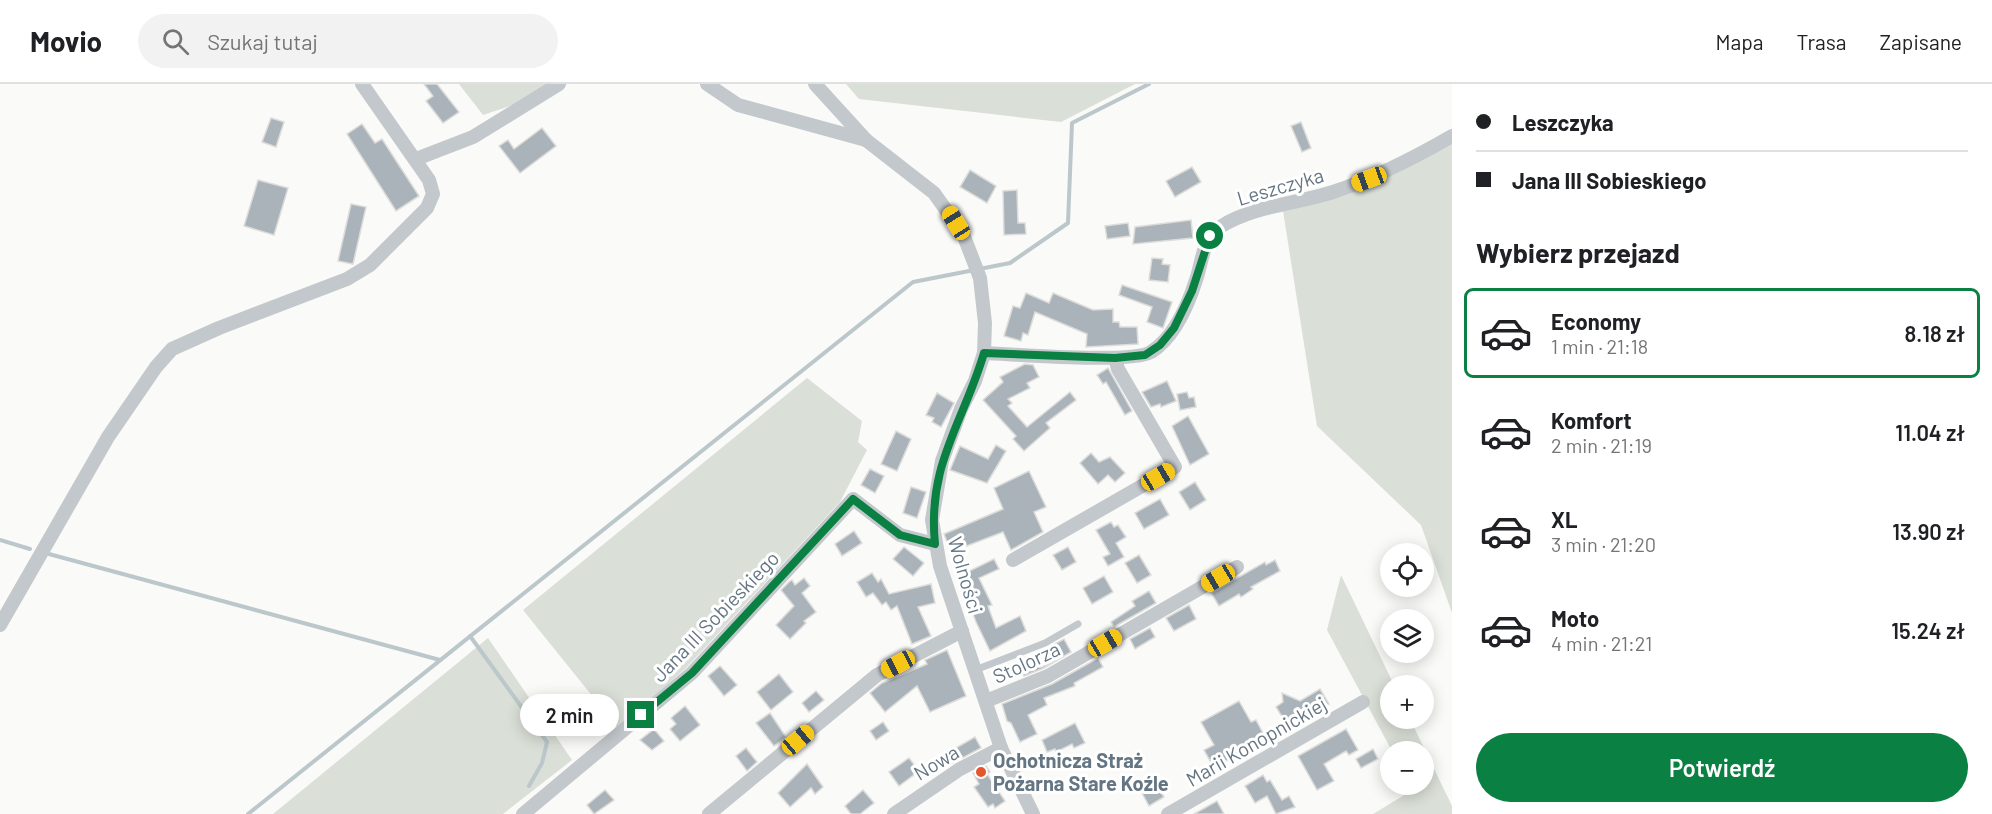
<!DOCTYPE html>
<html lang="pl">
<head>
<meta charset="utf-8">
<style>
	body { margin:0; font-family:Barlow,sans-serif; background:#f2f2f2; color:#202124; height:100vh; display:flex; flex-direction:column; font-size:22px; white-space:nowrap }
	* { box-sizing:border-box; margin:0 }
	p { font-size:20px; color:#757577 }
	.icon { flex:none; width:33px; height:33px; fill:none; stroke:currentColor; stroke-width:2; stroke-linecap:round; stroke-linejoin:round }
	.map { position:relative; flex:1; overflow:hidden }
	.sheet { display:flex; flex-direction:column; background:#fff; width:540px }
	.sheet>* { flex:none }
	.top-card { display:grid; align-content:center; height:132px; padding:0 24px; background:#fff }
	.buttons { position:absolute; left:1380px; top:459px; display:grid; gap:12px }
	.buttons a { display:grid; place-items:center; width:54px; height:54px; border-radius:50%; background:#fff; box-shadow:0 3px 15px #0003; font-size:30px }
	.end { position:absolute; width:27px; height:27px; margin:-14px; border:8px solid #0b8043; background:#fff; box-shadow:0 0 0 3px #fff }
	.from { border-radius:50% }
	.bubble { position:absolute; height:42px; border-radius:21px; background:#fff; box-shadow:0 3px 15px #0003; font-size:20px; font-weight:600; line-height:42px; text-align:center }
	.car { position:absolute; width:18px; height:36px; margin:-18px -9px; border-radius:8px; box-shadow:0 0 4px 2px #0007; background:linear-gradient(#f5c518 24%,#345 0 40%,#f5c518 0 76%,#345 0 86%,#f5c518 0) }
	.top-card b { display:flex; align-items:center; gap:21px; height:57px; font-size:22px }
	.top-card b+b { border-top:2px solid #e0e0e0 }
	.top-card i { width:15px; height:15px; background:#202124 }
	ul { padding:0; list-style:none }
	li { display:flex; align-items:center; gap:18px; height:90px; margin:0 12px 9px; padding:0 12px; border:3px solid transparent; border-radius:9px }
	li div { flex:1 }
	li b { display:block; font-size:22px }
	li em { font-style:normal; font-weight:600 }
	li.active { border-color:#0b8043 }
	li>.icon { width:54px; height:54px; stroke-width:1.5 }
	h2 { padding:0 24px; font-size:27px; line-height:72px }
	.cta { display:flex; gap:12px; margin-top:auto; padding:12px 24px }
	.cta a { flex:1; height:69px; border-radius:36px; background:#0b8043; color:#fff; font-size:24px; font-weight:600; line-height:69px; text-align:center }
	header { display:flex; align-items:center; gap:36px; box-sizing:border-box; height:84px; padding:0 30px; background:#fff; border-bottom:2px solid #e0e0e0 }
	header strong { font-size:28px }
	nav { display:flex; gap:33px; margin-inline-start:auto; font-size:21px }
	.search { width:420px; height:54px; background:#f2f2f2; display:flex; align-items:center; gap:15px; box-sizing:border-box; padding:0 21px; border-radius:33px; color:#757577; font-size:22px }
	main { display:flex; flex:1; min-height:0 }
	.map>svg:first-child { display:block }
</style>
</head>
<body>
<header>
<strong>Movio</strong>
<div class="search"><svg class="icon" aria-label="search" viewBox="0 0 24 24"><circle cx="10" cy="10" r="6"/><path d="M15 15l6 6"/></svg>Szukaj tutaj</div>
<nav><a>Mapa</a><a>Trasa</a><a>Zapisane</a></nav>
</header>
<main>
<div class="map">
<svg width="1452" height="730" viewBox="0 0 1452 730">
	<rect width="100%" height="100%" fill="#fafaf8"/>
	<g fill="#dadfd7">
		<polygon points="459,0 547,0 516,20 483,31"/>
		<polygon points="846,0 1135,0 1061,38 859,15"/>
		<polygon points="1452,57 1452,529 1421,441 1317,342 1283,127 1348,107"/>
		<polygon points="807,294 862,337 858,358 867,366 840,418 686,584 618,644 523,526"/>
		<polygon points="1341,491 1394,601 1390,602 1390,634 1410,635 1452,722 1452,730 1373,730 1416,704 1414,701 1424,700 1424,668 1392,667 1327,546"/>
		<polygon points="488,554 572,676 503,730 273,730"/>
	</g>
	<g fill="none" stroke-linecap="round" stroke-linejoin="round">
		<g stroke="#bbc7cb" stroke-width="4">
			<polyline points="0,456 30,465"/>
			<polyline points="49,470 440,576"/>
			<polyline points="470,552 547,658 542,679 529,702"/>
			<polyline points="248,730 913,198 1010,179 1068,139 1072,39 1149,0"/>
		</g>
	</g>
	<g fill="#aab3b9" stroke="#dcdcda" stroke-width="1.5">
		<polygon points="424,0 437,0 459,28 443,39 426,17 433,12"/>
		<polygon points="271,34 284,38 276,63 262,58"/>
		<polygon points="1301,38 1311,64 1302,68 1291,42"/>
		<polygon points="362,40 375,59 382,55 419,112 396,127 347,50"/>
		<polygon points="542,44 556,62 520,89 499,62 508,56 514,65"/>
		<polygon points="1192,83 1201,98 1175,113 1166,97"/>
		<polygon points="970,86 996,102 987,119 960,103"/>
		<polygon points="258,96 288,104 274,151 244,142"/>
		<polygon points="1017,106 1018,139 1025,139 1026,150 1004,151 1003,107"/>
		<polygon points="351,120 366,123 353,180 338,177"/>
		<polygon points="1191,136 1193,154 1133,160 1135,143"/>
		<polygon points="1128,139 1130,152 1107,155 1105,142"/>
		<polygon points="1152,174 1163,175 1162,180 1170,181 1168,198 1149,196"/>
		<polygon points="1122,201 1172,218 1163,244 1147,238 1152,223 1119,211"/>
		<polygon points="1026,209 1049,219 1053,209 1093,226 1113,225 1113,238 1119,238 1120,243 1137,243 1138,260 1086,263 1087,250 1035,228 1028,251 1023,249 1021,257 1004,252 1013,222 1020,224"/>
		<polygon points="1025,280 1033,281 1039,293 1027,299 1030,304 1008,315 1012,319 1008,322 1027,343 1070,308 1076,316 1046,339 1050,344 1024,367 1013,355 1016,352 983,316 1003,298 1000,293"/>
		<polygon points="1108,284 1132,327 1125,331 1106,298 1103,300 1097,291"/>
		<polygon points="1167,297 1176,317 1161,323 1160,320 1151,323 1142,308"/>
		<polygon points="1187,308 1189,314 1194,313 1196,323 1180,326 1177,310"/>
		<polygon points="937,309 954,319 941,343 932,338 934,334 926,331"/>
		<polygon points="1188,332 1209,370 1190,381 1172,342"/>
		<polygon points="896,347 911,355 897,387 881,380"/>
		<polygon points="996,361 1006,367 987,399 950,386 960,362 988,375"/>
		<polygon points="1091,369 1099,378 1110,373 1125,389 1115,398 1108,391 1098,400 1080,379"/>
		<polygon points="870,385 884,392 875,409 861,401"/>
		<polygon points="1029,387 1046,423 1034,428 1043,448 1011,466 1003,448 951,468 944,450 1003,425 994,404"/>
		<polygon points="1195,398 1206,416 1190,426 1179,408"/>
		<polygon points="911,403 926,408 917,434 903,429"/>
		<polygon points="1160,415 1169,431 1144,445 1135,429"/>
		<polygon points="1111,438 1114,443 1118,441 1126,453 1116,459 1124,473 1108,482 1103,473 1110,470 1096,446"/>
		<polygon points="854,447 862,459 842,472 835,460"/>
		<polygon points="904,463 924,479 913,492 893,475"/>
		<polygon points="1068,463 1076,478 1062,486 1053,471"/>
		<polygon points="1139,471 1151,491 1137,499 1125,479"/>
		<polygon points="994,475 999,485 979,494 992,521 988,522 996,544 1020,532 1026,547 990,567 976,538 970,522 972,521 959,492"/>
		<polygon points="1275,476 1280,487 1251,503 1253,505 1241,513 1239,510 1219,522 1211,509 1265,478 1266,481"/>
		<polygon points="872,489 878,498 881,495 889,510 931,500 935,519 918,523 931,552 912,560 897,522 891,526 886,518 882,521 873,509 866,513 857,498"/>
		<polygon points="1104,492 1113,508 1092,520 1083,504"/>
		<polygon points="804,494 810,502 802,509 816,528 804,537 806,539 790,555 776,541 794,522 781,506 789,498 792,496 795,501"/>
		<polygon points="1149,507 1156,519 1114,543 1111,538 1135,522 1132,517"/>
		<polygon points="1189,521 1196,535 1174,547 1166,534"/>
		<polygon points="1150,544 1155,553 1135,565 1130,555"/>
		<polygon points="1064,555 1071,568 1044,584 1024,592 1018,580 1037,571 1042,583 1061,573 1053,561"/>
		<polygon points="947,566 966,612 930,628 917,602 885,628 870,609 882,599 927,580 925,576"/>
		<polygon points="1098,574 1103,583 1074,599 1075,602 1044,614 1047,621 1028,631 1037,650 1020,658 1011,639 1007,637 1002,620 1052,600"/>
		<polygon points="720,582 737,601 724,612 708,592"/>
		<polygon points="779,590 793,608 771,626 757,608"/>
		<polygon points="1320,605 1329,620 1292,640 1290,636 1286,639 1276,623 1283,618 1282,609 1300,617"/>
		<polygon points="816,607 824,616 809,628 802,619"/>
		<polygon points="1239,617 1251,638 1256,636 1266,655 1214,684 1204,666 1214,661 1201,638"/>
		<polygon points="685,622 700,641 680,657 670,645 676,640 671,634"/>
		<polygon points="770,629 786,653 774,662 756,639"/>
		<polygon points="883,638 889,647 876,656 870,647"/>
		<polygon points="1075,639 1085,659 1074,664 1072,660 1056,668 1055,665 1047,668 1042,656"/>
		<polygon points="654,645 664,657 652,666 640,656"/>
		<polygon points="1346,645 1358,666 1349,671 1346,667 1324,680 1334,697 1317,706 1298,672"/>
		<polygon points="975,653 981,664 953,679 947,669"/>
		<polygon points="746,664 757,678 747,687 736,672"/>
		<polygon points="1373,665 1378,675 1361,684 1356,675"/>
		<polygon points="909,674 919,687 899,702 889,688"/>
		<polygon points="807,680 823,703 815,710 811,704 790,723 778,709"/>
		<polygon points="986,682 990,688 987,690 1005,717 995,724 993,720 988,723 974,703 979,700 973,689"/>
		<polygon points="1263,691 1267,698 1270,696 1282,716 1289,712 1295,723 1276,730 1267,712 1255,719 1245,702"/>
		<polygon points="1155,698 1164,713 1149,722 1141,707"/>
		<polygon points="605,706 614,716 594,730 587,721"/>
		<polygon points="863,706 874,719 860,730 851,730 845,722"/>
		<polygon points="1217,717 1224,730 1194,730"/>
	</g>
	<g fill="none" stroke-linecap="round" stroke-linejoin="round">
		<polyline stroke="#c3c8cc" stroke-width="7" points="975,586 1045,559 1078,540"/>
		<g stroke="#c3c8cc" stroke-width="14">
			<polyline points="707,0 738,21 866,56"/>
			<polyline points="815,0 866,56 934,109 963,150 980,194 985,239 984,269 975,297 961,325 942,377 932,436 940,482 1001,664 1033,730"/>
			<polyline points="416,75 473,53 559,0"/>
			<path d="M984,269c31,1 146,11 167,-1 24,-15 37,-47 45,-72 6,-17 7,-43 24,-53 32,-21 76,-23 113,-35 42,-14 81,-34 119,-56"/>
			<polyline points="1013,476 1175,383 1118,285 1115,274"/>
			<polyline points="0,541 108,353 156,283 172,265 219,244 347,195 370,181 427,124 433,110 429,96 362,0"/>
			<polyline points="986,617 1048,592 1237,483"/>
			<polyline points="523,730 692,589 853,415 900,451 935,460"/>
			<polyline points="709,730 877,591 962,547"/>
			<polyline points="894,730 960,685 1001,664"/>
			<polyline points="1168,730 1363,618"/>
		</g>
	</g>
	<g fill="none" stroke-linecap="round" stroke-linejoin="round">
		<path stroke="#0b8043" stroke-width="8" d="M641,631l51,-42 161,-174 47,36 35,9c-8,-80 28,-120 49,-191l131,5 30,-3 15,-10 14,-17 18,-37 18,-55"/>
	</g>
	<circle fill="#e4572e" stroke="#fff" stroke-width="2" cx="981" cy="688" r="6"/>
	<g text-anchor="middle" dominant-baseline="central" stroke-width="6" stroke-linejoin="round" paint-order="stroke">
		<g font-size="20" fill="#657683" stroke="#fff">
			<text transform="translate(1280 102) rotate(-16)">Leszczyka</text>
			<text transform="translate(966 491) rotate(74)">Wolności</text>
			<text transform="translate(715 532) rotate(-46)">Jana III Sobieskiego</text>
			<text transform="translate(1026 578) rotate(-25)">Stolorza</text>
			<text transform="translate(1256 657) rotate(-30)">Marii Konopnickiej</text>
			<text transform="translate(936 678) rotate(-31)">Nowa</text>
		</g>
		<g font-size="20" font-weight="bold" fill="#657683" stroke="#fff" text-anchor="start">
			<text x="993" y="676">Ochotnicza Straż<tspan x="993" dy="23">Pożarna Stare Koźle</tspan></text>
		</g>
	</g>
</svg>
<div class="buttons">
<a><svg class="icon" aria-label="locate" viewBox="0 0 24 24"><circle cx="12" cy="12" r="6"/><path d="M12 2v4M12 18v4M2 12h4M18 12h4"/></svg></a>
<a><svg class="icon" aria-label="layers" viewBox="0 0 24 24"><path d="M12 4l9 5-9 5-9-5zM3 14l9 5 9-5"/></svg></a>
<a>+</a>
<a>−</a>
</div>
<i class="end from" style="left:1210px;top:152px"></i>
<i class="end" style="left:641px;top:631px"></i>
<div class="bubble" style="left:520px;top:610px;width:99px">2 min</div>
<i class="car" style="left:1369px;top:95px;rotate:250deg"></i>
<i class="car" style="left:956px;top:139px;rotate:328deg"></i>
<i class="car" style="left:1158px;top:393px;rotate:60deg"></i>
<i class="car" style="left:1218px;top:494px;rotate:240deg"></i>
<i class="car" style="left:1105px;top:559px;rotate:60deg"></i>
<i class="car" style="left:898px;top:580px;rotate:242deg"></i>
<i class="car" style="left:798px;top:656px;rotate:50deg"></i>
</div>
<section class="sheet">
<div class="top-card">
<b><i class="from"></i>Leszczyka</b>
<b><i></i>Jana III Sobieskiego</b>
</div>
<h2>Wybierz przejazd</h2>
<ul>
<li class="active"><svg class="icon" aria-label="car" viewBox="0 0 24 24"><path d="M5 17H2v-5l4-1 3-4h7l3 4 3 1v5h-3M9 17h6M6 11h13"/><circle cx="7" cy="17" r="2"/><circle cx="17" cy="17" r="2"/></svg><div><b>Economy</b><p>1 min · 21:18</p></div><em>8.18 zł</em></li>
<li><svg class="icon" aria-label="car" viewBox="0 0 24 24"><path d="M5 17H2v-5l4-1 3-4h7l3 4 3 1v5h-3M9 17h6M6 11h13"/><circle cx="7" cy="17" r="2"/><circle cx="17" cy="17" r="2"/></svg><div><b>Komfort</b><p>2 min · 21:19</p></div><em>11.04 zł</em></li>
<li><svg class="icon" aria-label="car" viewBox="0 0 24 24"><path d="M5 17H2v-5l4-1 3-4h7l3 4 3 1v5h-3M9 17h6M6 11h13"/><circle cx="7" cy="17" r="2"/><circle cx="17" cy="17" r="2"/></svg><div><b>XL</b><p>3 min · 21:20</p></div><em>13.90 zł</em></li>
<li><svg class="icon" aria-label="car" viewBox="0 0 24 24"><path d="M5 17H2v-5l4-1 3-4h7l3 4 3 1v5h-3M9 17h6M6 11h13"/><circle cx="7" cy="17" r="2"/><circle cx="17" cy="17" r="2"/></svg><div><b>Moto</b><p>4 min · 21:21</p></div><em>15.24 zł</em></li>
</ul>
<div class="cta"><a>Potwierdź</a></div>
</section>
</main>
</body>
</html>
